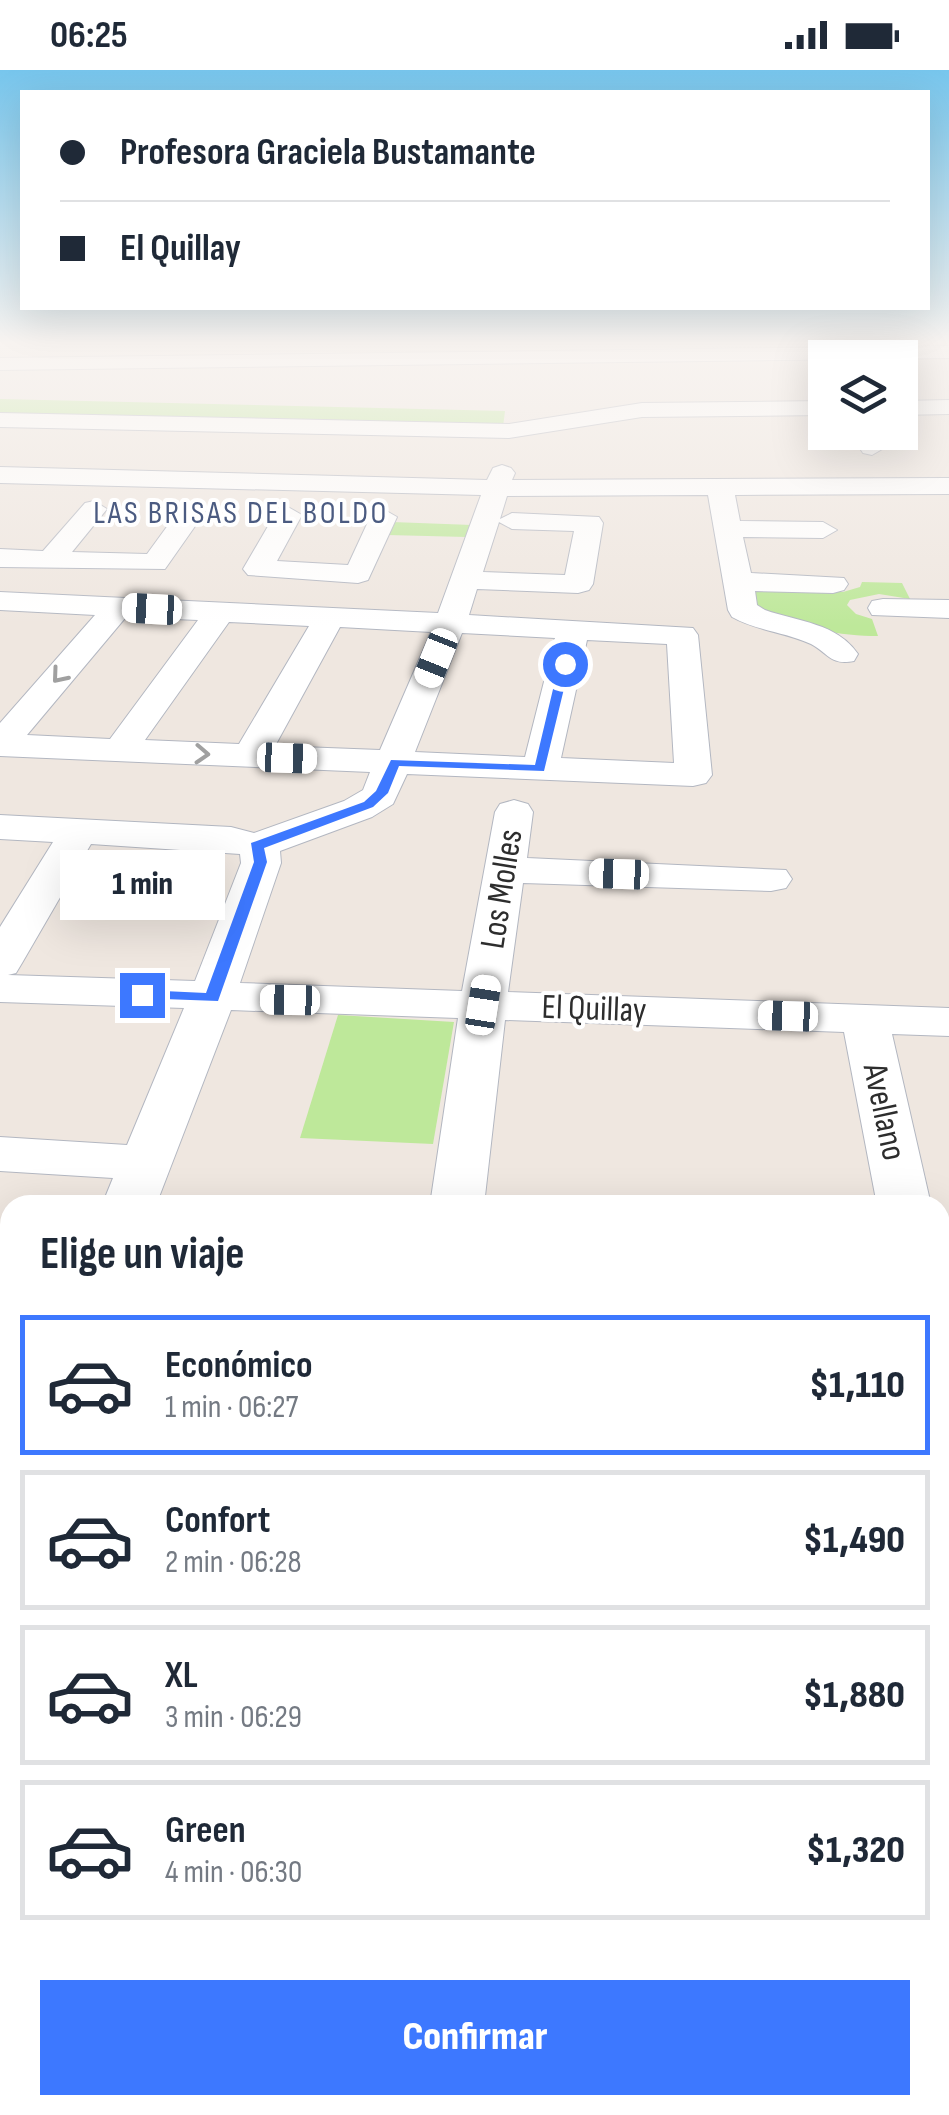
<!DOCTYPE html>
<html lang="es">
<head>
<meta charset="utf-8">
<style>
	body { margin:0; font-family:"Sofia Sans Condensed",sans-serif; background:#f6f6f7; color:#1f2937; height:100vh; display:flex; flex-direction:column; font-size:38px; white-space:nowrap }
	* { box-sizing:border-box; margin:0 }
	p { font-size:32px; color:#747a83 }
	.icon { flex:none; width:55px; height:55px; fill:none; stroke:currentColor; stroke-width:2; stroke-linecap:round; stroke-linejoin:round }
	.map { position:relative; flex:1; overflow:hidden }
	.panel { position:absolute; left:0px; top:1125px; width:950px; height:920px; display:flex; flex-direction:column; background:#fff; border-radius:30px 30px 0 0; box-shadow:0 10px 40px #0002 }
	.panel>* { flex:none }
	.hud { position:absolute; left:20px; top:20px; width:910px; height:220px; border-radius:0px; box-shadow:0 10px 40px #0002; display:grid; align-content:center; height:220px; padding:0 40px; background:#fff }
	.fabs { position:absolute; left:808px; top:270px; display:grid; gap:20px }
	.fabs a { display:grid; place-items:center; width:110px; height:110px; border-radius:0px; background:#fff; box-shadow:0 10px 40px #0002; font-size:50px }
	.end { position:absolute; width:45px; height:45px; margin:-22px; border:12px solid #3d78ff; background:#fff; box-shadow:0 0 0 5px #fff }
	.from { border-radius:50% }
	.bubble { position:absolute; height:70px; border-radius:0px; background:#fff; box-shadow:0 10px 40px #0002; font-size:32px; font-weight:800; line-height:70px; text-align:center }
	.car { position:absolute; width:30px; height:60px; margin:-30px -15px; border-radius:12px; box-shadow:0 0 8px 2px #0007; background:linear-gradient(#fff 24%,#345 0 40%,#fff 0 76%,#345 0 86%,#fff 0) }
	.hud b { display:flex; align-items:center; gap:35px; height:95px; font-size:38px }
	.hud b+b { border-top:2px solid #e0e1e3 }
	.hud i { width:25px; height:25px; background:#1f2937 }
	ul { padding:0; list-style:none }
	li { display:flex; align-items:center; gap:30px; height:140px; margin:0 20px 15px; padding:0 20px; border:5px solid #e0e1e3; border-radius:0px }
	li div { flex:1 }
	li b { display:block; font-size:38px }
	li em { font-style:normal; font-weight:800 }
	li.on { border-color:#3d78ff }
	li>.icon { width:90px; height:90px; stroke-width:1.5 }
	h2 { padding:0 40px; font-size:45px; line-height:120px }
	.cta { display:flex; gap:20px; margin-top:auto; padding:20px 40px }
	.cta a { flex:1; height:115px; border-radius:0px; background:#3d78ff; color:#fff; font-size:40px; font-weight:800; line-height:115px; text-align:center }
	.status { display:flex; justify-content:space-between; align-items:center; height:70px; padding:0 50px; background:#fff; direction:ltr }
	.status svg { height:28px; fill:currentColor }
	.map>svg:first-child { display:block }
</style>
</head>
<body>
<div class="status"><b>06:25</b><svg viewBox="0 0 49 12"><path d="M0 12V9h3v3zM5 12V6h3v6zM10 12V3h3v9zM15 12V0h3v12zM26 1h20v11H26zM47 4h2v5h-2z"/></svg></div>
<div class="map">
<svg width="949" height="2045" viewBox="0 0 949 2045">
	<rect width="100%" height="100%" fill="#efe7e0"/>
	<g fill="#bee89a">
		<polygon points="0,329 505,341 503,357 0,347"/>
		<polygon points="392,452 472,455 467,467 387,465"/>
		<path d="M862,512l40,1 8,16 -31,-5 -29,6 -3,5 9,9 16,5 6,17c-38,0 -88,-9 -121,-29l-5,-21 91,6 17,-5z"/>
		<polygon points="338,945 454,952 433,1074 300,1068"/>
	</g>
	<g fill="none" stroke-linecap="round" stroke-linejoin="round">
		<g stroke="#b3b7c1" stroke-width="2">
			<g id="minor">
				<polygon points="949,276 949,288 0,300 0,288"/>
				<polygon points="949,330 949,344 900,345 900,331"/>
				<polygon points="825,331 825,345 642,347 509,368 0,357 0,343 509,354 642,333"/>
				<polygon points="849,362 873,362 884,378 872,385 863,383"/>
				<path d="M502,395l9,3 4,5 -3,7 437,-2v16l-214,1 5,26 83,1 14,8 -14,8 -80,-1 8,36 93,5 4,6 -4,6 -11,3 -78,-2 2,14 8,5c34,12 72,13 93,44l-4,7c-23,5 -26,-8 -43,-17 -26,-12 -54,-13 -79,-27l-4,-7 -20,-115 -201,1 -7,23 12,-6 87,4 4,6 -10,61 -4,6 -11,3 -101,-4 -8,26 224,13 5,7 14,140 -6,8 -13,3 -286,-12 -14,30 -21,13 -92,34 1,12 -41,120 222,8 33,-179 5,-8 14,-4 14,4 5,8 -6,46 259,12 6,9 -6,9 -15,3 -248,-8 -15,109 441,16v28l-57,-2 39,171h-54l-33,-173 -339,-12 -21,185h-54l28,-187 -227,-8 -75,195h-54l11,-27 -113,-7v-34l127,8 57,-137 -184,-6v-75l53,-85 -53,-3v-24l231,12 23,6 90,-32 19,-11 7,-18 -370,-16v-33l95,-108 -95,-5v-18l438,21 43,-118 -481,-12v-16l487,13 6,-12zM499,452l13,7 62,2 -9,44 -82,-3zM126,547l72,3 -88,119 -83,-4zM229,552l80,4 -70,118 -94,-4zM340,557l91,5 -51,118 -105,-4zM462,563l93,5 -30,119 -110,-5zM587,570l80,4 7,119 -113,-5zM91,774l149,10 1,9 -46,118 -187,-6 8,-2 6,-10z"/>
				<polygon points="94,431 107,439 72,482 147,484 182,436 202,436 205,442 165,499 0,497 0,479 43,481 85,433"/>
				<polygon points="288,437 302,445 277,491 348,495 373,441 383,439 397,447 368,510 358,513 248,505 243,499 278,439"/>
				<polygon points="883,529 949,530 949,548 872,545 868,538 872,531"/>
				<rect x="940" y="1158" width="9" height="38"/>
				<polygon points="10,1408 10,1484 0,1487 0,1412"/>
				<polygon points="940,1626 949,1627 949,1695 940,1694"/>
				<polygon points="0,1920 10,1921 10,2009 0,2008"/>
				<polygon points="196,2035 286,2035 285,2045 195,2045"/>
				<polygon points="482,2035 643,2035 647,2045 486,2045"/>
			</g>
		</g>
		<use href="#minor" fill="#fff" fill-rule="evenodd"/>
	</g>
	<defs><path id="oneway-chevron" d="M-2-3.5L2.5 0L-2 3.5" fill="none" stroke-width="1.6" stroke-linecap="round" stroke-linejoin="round" transform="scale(2.5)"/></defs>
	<g stroke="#a0a0a0">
		<use href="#oneway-chevron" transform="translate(59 606) rotate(130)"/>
		<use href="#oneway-chevron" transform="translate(202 684) rotate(3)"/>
	</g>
	<linearGradient id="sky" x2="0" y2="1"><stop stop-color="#77c6ed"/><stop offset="0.49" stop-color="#f8f4f1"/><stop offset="1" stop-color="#f8f4f1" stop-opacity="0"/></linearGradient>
	<rect width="949" height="556" fill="url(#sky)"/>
	<polygon fill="#3d78ff" points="565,591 570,594 544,701 399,696 388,723 373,737 264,778 267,792 218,931 136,928 134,925 142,920 206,923 254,792 251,773 364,732 376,721 391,690 535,695 559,594"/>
	<g text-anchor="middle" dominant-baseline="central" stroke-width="8" stroke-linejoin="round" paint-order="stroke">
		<g font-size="32" letter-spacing="2.5" fill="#4b5b81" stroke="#fff">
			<text x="241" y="443">LAS BRISAS DEL BOLDO</text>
		</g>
		<g font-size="35" fill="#2d2d2d" stroke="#fff">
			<text transform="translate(502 819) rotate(-81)">Los Molles</text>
			<text transform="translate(594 939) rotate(2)">El Quillay</text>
			<text transform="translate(884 1042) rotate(78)">Avellano</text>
		</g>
	</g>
</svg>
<div class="fabs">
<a><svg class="icon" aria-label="layers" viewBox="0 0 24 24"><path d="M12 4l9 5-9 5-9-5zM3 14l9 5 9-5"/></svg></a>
</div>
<i class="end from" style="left:565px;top:594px"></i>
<i class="end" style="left:142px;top:925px"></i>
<div class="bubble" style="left:60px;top:780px;width:165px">1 min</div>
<i class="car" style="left:152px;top:539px;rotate:273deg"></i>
<i class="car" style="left:436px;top:588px;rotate:202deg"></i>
<i class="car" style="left:287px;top:688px;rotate:92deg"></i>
<i class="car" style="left:619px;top:804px;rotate:272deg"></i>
<i class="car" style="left:290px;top:930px;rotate:271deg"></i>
<i class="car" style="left:483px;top:935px;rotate:9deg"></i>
<i class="car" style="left:788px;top:946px;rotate:272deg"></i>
<div class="hud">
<b><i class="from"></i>Profesora Graciela Bustamante</b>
<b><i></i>El Quillay</b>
</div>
<section class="panel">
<h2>Elige un viaje</h2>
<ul>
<li class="on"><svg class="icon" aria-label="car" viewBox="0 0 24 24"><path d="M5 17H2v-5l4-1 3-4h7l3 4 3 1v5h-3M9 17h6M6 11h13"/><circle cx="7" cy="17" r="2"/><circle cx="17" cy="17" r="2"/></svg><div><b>Económico</b><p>1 min · 06:27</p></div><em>$1,110</em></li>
<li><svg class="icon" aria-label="car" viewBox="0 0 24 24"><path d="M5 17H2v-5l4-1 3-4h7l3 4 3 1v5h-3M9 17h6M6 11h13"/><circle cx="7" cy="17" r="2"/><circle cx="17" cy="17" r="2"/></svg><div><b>Confort</b><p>2 min · 06:28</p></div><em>$1,490</em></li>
<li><svg class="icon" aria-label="car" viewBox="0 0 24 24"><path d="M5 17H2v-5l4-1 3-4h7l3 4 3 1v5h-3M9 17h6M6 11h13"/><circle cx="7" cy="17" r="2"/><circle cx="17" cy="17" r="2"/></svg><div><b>XL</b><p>3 min · 06:29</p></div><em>$1,880</em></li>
<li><svg class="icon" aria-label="car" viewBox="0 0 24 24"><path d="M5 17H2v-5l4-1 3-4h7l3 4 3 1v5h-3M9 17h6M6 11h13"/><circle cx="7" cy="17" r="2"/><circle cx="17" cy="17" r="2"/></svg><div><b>Green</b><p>4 min · 06:30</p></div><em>$1,320</em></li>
</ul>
<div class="cta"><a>Confirmar</a></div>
</section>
</div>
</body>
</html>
